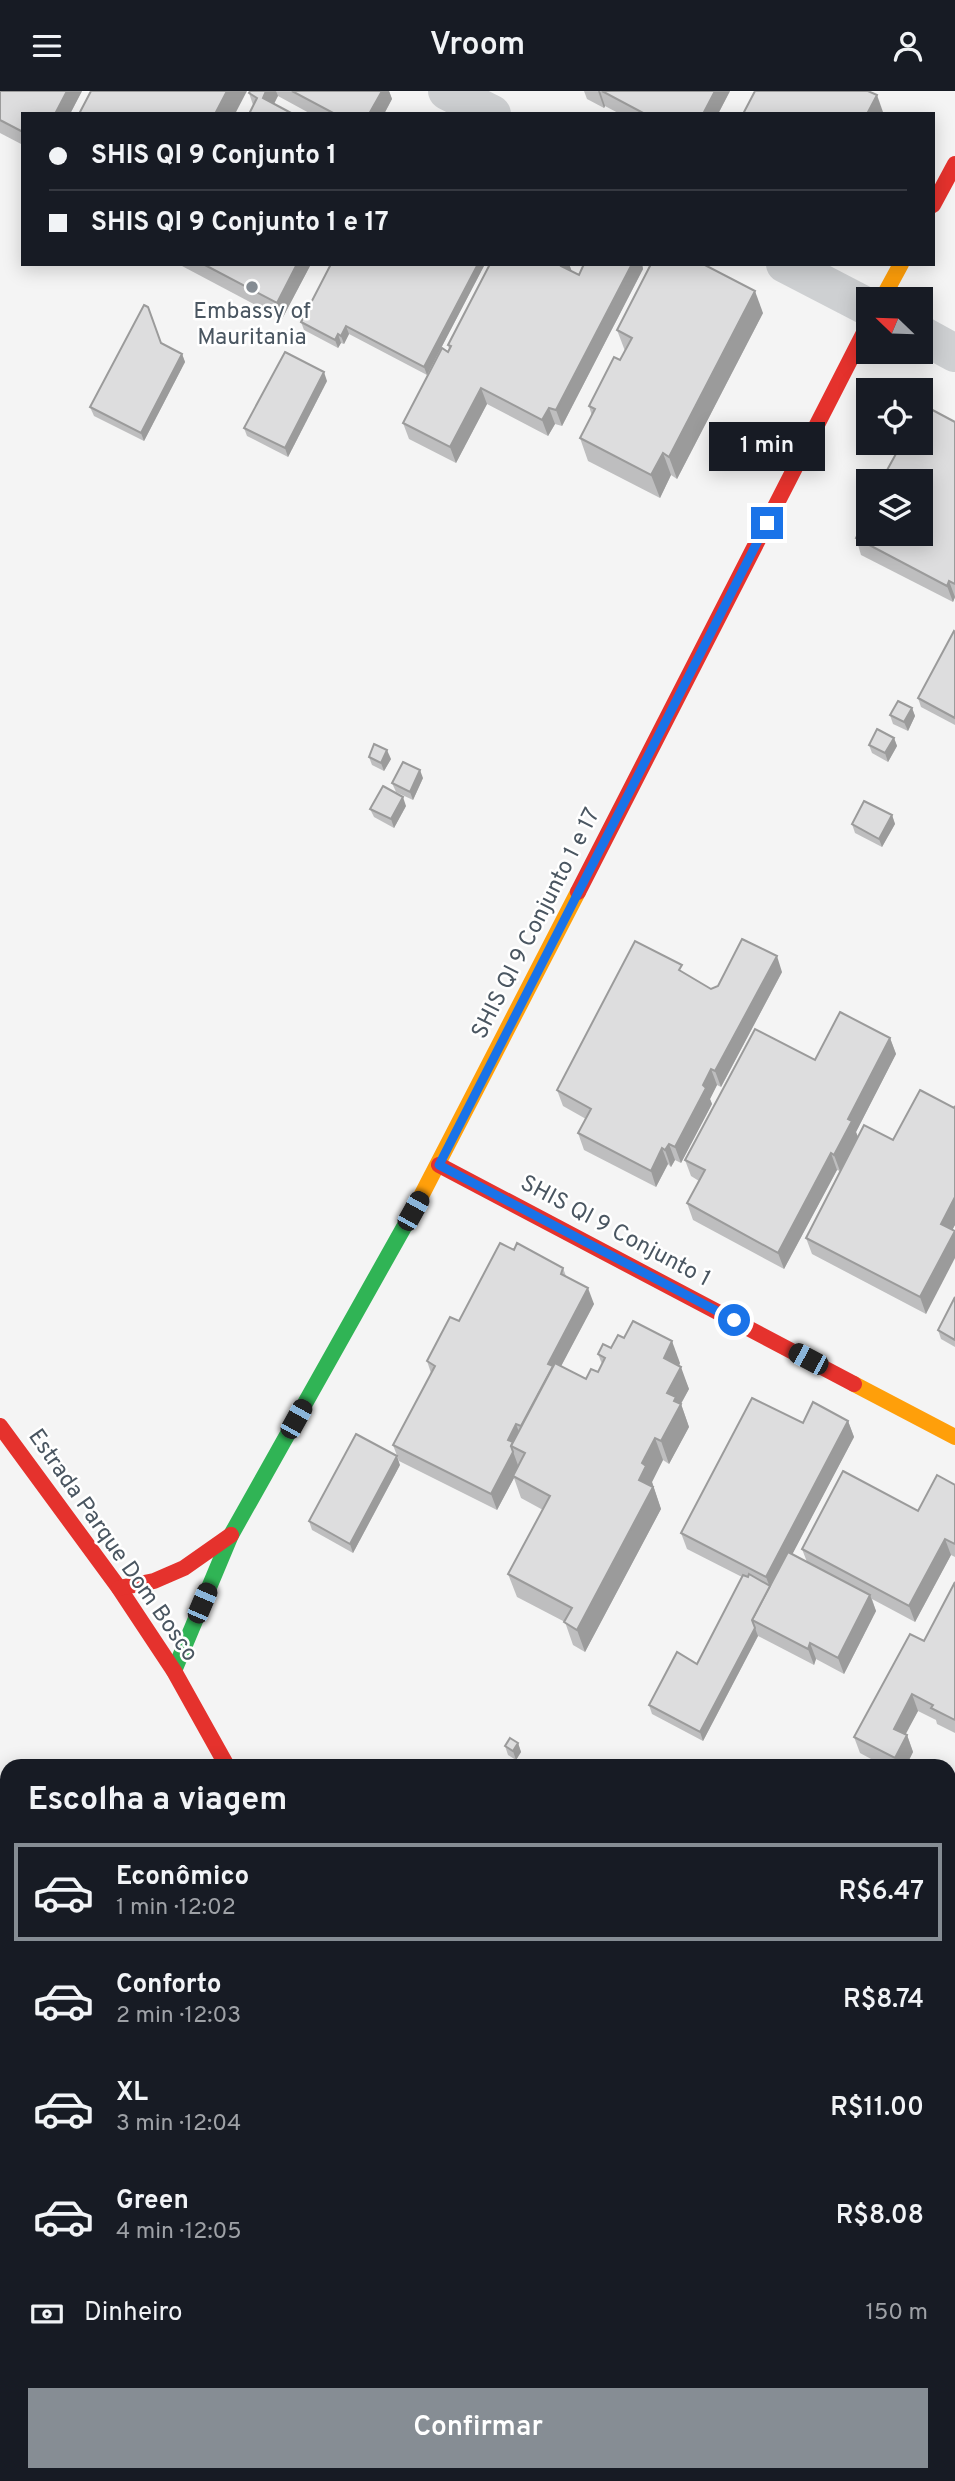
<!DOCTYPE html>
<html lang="pt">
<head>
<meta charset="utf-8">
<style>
	body { margin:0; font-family:Overpass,sans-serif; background:#242831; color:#f1f3f6; height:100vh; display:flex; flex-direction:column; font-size:26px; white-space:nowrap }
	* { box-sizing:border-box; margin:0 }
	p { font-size:23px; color:#9ea1a6 }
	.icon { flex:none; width:38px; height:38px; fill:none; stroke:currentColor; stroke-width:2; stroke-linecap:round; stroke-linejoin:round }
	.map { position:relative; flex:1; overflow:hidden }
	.side { position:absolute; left:0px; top:1668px; width:956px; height:723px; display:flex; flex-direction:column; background:#171b24; border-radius:21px 21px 0 0; box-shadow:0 4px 18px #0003 }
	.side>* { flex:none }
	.banner { position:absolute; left:21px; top:21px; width:914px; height:154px; border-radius:0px; box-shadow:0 4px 18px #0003; display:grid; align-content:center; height:154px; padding:0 28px; background:#171b24 }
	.needle { width:46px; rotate:293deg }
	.fabs { position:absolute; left:856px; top:196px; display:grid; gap:14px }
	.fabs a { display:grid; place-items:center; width:77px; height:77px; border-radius:0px; background:#171b24; box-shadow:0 4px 18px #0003; font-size:35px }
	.end { position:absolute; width:32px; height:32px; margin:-16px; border:9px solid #1a73e8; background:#fff; box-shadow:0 0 0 4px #fff }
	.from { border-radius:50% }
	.bubble { position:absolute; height:49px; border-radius:0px; background:#171b24; box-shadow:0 4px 18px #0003; font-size:23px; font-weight:600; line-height:49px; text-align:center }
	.car { position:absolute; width:21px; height:42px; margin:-21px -10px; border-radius:9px; box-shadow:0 0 5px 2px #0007; background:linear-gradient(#222 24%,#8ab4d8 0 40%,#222 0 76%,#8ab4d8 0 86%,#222 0) }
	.banner b { display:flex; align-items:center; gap:24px; height:66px; font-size:26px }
	.banner b+b { border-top:2px solid #363941 }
	.banner i { width:18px; height:18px; background:#f1f3f6 }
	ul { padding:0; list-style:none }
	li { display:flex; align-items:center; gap:21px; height:98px; margin:0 14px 10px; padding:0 14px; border:4px solid transparent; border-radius:0px }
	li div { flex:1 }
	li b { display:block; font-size:26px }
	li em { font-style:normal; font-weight:600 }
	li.current { border-color:#868d94 }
	li>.icon { width:63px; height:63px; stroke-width:1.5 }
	h2 { padding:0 28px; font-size:32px; line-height:84px }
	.pay { display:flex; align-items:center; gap:18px; height:77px; padding:0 28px; font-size:26px }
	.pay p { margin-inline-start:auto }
	.button { display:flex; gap:14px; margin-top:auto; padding:14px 28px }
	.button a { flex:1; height:80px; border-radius:0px; background:#868d94; color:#fff; font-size:28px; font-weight:600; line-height:80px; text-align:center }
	header { display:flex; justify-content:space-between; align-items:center; height:91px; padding:0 28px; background:#171b24; font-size:32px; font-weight:600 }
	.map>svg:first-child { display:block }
</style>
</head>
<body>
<header><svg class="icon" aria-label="menu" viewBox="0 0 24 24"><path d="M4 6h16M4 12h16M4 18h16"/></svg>Vroom<svg class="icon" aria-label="person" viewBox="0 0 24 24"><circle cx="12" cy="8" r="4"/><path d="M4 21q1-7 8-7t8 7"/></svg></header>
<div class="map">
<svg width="955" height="2390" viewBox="0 0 955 2390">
	<rect width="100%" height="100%" fill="#f4f4f4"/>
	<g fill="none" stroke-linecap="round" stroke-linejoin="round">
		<polyline stroke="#ced0d2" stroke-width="23" points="948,2253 955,2254"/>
		<g stroke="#ced0d2" stroke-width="38">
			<polyline points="447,0 492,23"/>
			<polyline points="785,173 868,216"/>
			<polyline points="920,243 955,262"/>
			<polyline points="30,2390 42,2384"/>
		</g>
		<polyline stroke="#30b455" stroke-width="16" points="174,1580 231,1444 417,1113"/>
		<g stroke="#ff9f0a" stroke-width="16">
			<polyline points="882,208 901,173"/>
			<polyline points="417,1113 578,801"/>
			<polyline points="854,1293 955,1346"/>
			<polyline points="0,1792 7,1802"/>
			<polyline points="623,2384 627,2390"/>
		</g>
		<g stroke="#e5322d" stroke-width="16">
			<polyline points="933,114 955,73"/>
			<polyline points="578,801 868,234"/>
			<polyline points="439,1074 854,1293"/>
			<polyline points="0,1335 119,1497 174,1580 227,1675"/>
			<polyline points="119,1497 154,1490 184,1477 231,1444"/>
			<polyline points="332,2384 336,2390"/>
		</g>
	</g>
	<g fill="#bebebf">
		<polygon points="0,0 82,0 70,23 23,23 23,54 0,42"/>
		<polygon points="250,0 389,0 392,8 384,23 311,23 278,5 253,14 249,2"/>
		<polygon points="584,0 730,0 718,23 620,23 605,15 604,17 587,8"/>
		<polygon points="181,173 311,173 282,228 182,175"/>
		<polygon points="329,173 485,173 427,284 349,243 344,253 341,252 338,257 304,239 301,231 331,174"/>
		<polygon points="490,173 569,173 572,181 579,184 584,173 642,173 643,178 562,335 555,333 548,345 487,313 456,372 409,348 403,332 449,258 448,254"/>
		<polygon points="763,222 677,388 671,384 660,407 588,370 580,347 592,325 589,315 620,269 625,260 617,239"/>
		<polygon points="161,252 182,263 185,271 144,350 94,325 90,316"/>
		<polygon points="327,290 288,366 247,345 244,337"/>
		<polygon points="955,331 955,506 953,511 861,464 856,447"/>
		<polygon points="955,541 955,634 921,616 918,607"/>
		<polygon points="912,617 915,625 908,640 893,633 890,624"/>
		<polygon points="894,647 897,655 888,671 872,662 869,654"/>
		<polygon points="369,666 391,668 384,680 372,674"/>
		<polygon points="423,687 413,709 396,701 392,692"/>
		<polygon points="406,715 394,737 374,726 370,718"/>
		<polygon points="892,724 895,733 882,756 855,742 852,733"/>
		<polygon points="782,881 721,996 717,994 710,1008 712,1013 681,1072 675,1069 671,1076 668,1073 656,1096 584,1059 578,1042 586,1028 563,1015 557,999 685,883 711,898"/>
		<polygon points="890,947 896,963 856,1041 858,1046 893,1049 954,1017 955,1015 955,1134 952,1139 926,1223 812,1163 806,1147 840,1080 837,1079 784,1178 693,1129 687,1112 699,1090 691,1085 685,1069 815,969"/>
		<polygon points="563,1177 566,1185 594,1213 561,1275 586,1288 598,1281 602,1273 598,1263 611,1257 624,1247 680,1272 679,1275 689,1298 681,1313 689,1336 669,1373 663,1369 652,1391 661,1418 585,1561 573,1554 565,1531 517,1506 508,1483 543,1419 521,1407 514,1387 497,1419 399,1370 393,1354 431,1282 427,1270 459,1230"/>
		<polygon points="955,1206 955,1256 941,1248 938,1239"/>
		<polygon points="848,1330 854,1346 792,1463 807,1471 802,1458 918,1420 955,1394 955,1466 951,1464 915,1531 872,1508 876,1520 844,1583 816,1568 814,1574 758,1545 703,1650 652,1623 649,1614 697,1573 742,1486 687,1458 681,1442 803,1332"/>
		<polygon points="400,1374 353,1462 312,1439 309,1430"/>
		<polygon points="955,1491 955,1642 937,1633 936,1629 918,1620 905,1643 907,1644 913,1661 906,1675 884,1675 860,1662 854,1646 924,1550"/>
		<polygon points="518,1652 521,1661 516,1669 508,1664 505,1655"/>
	</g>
	<g fill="#9b9b9b">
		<polygon points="67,0 82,0 70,23 55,23"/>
		<polygon points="227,0 247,0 235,23 215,23"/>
		<polygon points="266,0 276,0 278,5 269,23 263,7"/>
		<polygon points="382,0 389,0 392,8 384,23 369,23"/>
		<polygon points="598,0 600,0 605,15 604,17"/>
		<polygon points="715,0 730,0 718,23 703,23"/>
		<polygon points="877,4 883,21 881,23 867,23"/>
		<polygon points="297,173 311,173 282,228 277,212"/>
		<polygon points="478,173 485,173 427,284 424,276"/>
		<polygon points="562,173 569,173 572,181 561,175"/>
		<polygon points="632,173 642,173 643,178 562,335 556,319"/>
		<polygon points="755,200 763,222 677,388 669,366"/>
		<polygon points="346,235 349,243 344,253 341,245"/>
		<polygon points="338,243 341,252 338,257 335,249"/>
		<polygon points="182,263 185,271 144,350 141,342"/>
		<polygon points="324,281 327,290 288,366 285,357"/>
		<polygon points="481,297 487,313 456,372 450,356"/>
		<polygon points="549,317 555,333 548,345 542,329"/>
		<polygon points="663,362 671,384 660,407 651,384"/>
		<polygon points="949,490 955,506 953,511 947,495"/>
		<polygon points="912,617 915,625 908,640 904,631"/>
		<polygon points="894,647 897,655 888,671 885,662"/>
		<polygon points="387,659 391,668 384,680 381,672"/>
		<polygon points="420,679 423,687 413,709 410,701"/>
		<polygon points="403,706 406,715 394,737 391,728"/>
		<polygon points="892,724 895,733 882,756 879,748"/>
		<polygon points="777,865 782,881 721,996 715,980"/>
		<polygon points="890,947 896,963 856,1041 858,1046 840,1080 834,1064 848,1028"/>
		<polygon points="711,978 717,994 710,1008 712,1013 681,1072 675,1056 703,994"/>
		<polygon points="669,1053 675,1069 671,1076 665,1059"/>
		<polygon points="662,1057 668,1073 656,1096 651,1080"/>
		<polygon points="831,1062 837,1079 784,1178 778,1162"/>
		<polygon points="955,1106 955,1134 947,1149 941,1133"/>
		<polygon points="955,1140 955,1167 926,1223 920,1206"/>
		<polygon points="588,1197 594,1213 558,1281 548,1273"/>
		<polygon points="672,1250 680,1272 672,1290 664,1267"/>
		<polygon points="681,1276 689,1298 679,1316 681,1313 689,1336 669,1373 661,1350 667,1302"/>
		<polygon points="848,1330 854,1346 772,1502 766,1486"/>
		<polygon points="516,1333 522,1349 511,1355 519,1377 513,1385 514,1387 497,1419 491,1403 508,1349"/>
		<polygon points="655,1347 663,1369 652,1391 661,1418 585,1561 577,1539 639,1389 642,1372"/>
		<polygon points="397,1365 400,1374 353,1462 350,1453"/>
		<polygon points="945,1448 951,1464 915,1531 909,1515"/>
		<polygon points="870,1504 876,1520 844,1583 838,1567"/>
		<polygon points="755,1537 758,1545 703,1650 700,1641"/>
		<polygon points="810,1552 816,1568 814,1574 808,1558"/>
		<polygon points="912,1603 918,1620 900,1654 894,1638"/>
		<polygon points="907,1644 913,1661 906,1675 898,1675 895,1667"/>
		<polygon points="518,1652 521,1661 516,1669 513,1660"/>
	</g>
	<g fill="#ddddde" stroke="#9b9b9b" stroke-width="2">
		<polygon points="0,0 67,0 55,23 23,23 23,41 0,29"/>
		<polygon points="91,0 227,0 215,23 82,23 80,21"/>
		<polygon points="250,0 266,0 263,7 293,23 249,23 257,7 249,2"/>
		<polygon points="292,0 382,0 369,23 335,23"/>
		<polygon points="602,0 715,0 703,23 645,23"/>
		<polygon points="755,0 868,0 877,4 867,23 743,23"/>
		<polygon points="203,173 297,173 277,212"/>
		<polygon points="331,173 478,173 424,276 346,235 341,245 338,243 335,249 301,231"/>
		<polygon points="490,173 562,173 561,175 579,184 584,173 632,173 556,319 549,317 542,329 481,297 450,356 403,332 442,257 448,261 451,255 448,254"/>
		<polygon points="651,173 703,173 755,200 669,366 663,362 651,384 580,347 595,318 589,315 614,266 620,269 632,247 617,239"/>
		<polygon points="144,214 148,216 161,252 182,263 141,342 90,316"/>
		<polygon points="285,261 324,281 285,357 244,337"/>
		<polygon points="925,315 955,331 955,493 949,490 947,495 856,447 868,423 868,443 920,443 920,390 881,390 902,352 920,352 920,323"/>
		<polygon points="954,540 955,541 955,627 918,607"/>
		<polygon points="898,610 912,617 904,631 890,624"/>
		<polygon points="877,638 894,647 885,662 869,654"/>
		<polygon points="374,653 387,659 381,672 369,666"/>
		<polygon points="403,671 420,679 410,701 392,692"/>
		<polygon points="383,695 403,706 391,728 370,718"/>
		<polygon points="864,710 892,724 879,748 852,733"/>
		<polygon points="742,848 777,865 715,980 711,978 703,994 706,997 675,1056 669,1053 665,1059 662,1057 651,1080 578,1042 591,1018 557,999 635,850 682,874 679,879 711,898 718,895"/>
		<polygon points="840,921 890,947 848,1028 852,1030 834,1064 831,1062 778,1162 687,1112 705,1079 685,1069 755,938 815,969"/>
		<polygon points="920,999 954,1017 955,1015 955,1106 941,1133 955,1140 920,1206 806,1147 864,1034 893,1049"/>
		<polygon points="500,1152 514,1159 517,1152 563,1177 561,1183 588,1197 548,1273 553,1275 521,1335 516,1333 508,1349 513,1351 511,1355 513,1361 491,1403 393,1354 435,1275 427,1270 450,1226 459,1230"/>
		<polygon points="955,1206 955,1249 938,1239"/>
		<polygon points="633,1230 672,1250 664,1267 681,1276 667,1302 676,1306 674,1310 681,1313 661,1350 655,1347 642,1372 646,1375 639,1389 653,1396 577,1539 564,1531 572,1517 508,1483 550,1405 513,1385 525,1362 511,1355 555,1272 586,1288 591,1278 598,1281 605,1267 598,1263 603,1253 611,1257 618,1244 624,1247"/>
		<polygon points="752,1307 803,1332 813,1311 848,1330 766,1486 681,1442"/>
		<polygon points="356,1343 397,1365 350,1453 309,1430"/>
		<polygon points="843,1380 918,1420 937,1384 955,1394 955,1453 945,1448 909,1515 802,1458"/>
		<polygon points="788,1461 870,1504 838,1567 810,1552 808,1558 752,1529"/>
		<polygon points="749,1483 770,1495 752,1529 755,1537 700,1641 649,1614 677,1561 697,1573 743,1484 748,1486"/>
		<polygon points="955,1491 955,1629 931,1617 933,1614 912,1603 894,1638 907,1644 895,1667 854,1646 910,1543 924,1550"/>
		<polygon points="510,1647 518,1652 513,1660 505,1655"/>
	</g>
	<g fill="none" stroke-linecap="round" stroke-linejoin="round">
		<polyline stroke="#1a73e8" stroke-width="9" points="734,1229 439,1074 767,432"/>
	</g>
	<circle fill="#868d94" stroke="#fff" stroke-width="2.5" cx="252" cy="196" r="7"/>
	<g text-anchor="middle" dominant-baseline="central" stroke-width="5" stroke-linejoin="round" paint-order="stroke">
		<g font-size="23" fill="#4a5661" stroke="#fff">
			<text x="252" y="221">Embassy of<tspan x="252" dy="26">Mauritania</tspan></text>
		</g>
		<g font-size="23" fill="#4a5661" stroke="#fff">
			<text transform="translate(537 833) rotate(-63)">SHIS QI 9 Conjunto 1 e 17</text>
			<text transform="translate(615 1141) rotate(28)">SHIS QI 9 Conjunto 1</text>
			<text transform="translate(112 1455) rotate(55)">Estrada Parque Dom Bosco</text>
		</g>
	</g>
</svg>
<div class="fabs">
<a><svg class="needle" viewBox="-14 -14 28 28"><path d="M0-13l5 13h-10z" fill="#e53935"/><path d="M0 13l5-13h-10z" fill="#9ea1a6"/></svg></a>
<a><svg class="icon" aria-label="locate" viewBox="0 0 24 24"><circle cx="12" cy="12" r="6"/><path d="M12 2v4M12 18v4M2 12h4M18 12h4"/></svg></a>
<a><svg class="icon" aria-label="layers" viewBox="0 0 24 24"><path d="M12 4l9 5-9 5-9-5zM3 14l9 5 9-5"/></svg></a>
</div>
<i class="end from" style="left:734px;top:1229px"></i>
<i class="end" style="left:767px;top:432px"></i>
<div class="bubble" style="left:709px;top:331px;width:116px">1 min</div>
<i class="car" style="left:413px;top:1120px;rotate:29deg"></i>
<i class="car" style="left:808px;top:1268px;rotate:298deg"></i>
<i class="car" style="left:296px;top:1328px;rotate:29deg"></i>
<i class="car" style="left:202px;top:1512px;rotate:23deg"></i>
<div class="banner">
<b><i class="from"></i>SHIS QI 9 Conjunto 1</b>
<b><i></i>SHIS QI 9 Conjunto 1 e 17</b>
</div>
<section class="side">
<h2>Escolha a viagem</h2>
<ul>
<li class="current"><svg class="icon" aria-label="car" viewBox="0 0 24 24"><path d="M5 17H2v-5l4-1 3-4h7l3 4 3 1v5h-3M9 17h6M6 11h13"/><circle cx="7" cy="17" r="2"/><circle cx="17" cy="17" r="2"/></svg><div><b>Econômico</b><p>1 min · 12:02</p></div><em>R$6.47</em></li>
<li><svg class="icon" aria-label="car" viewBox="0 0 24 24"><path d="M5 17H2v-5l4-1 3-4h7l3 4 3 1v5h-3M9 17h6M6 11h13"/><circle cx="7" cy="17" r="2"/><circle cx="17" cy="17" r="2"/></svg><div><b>Conforto</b><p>2 min · 12:03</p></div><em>R$8.74</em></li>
<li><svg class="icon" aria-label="car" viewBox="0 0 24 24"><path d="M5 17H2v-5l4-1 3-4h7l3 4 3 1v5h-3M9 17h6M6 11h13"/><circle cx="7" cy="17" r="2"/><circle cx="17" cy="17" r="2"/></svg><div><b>XL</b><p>3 min · 12:04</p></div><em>R$11.00</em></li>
<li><svg class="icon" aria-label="car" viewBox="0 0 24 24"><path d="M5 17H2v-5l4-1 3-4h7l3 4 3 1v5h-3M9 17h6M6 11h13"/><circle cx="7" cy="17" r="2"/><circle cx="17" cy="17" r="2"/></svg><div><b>Green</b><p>4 min · 12:05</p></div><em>R$8.08</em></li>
</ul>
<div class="pay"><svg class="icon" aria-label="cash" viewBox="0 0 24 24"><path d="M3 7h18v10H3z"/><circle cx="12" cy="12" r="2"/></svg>Dinheiro<p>150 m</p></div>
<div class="button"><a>Confirmar</a></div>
</section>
</div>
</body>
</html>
